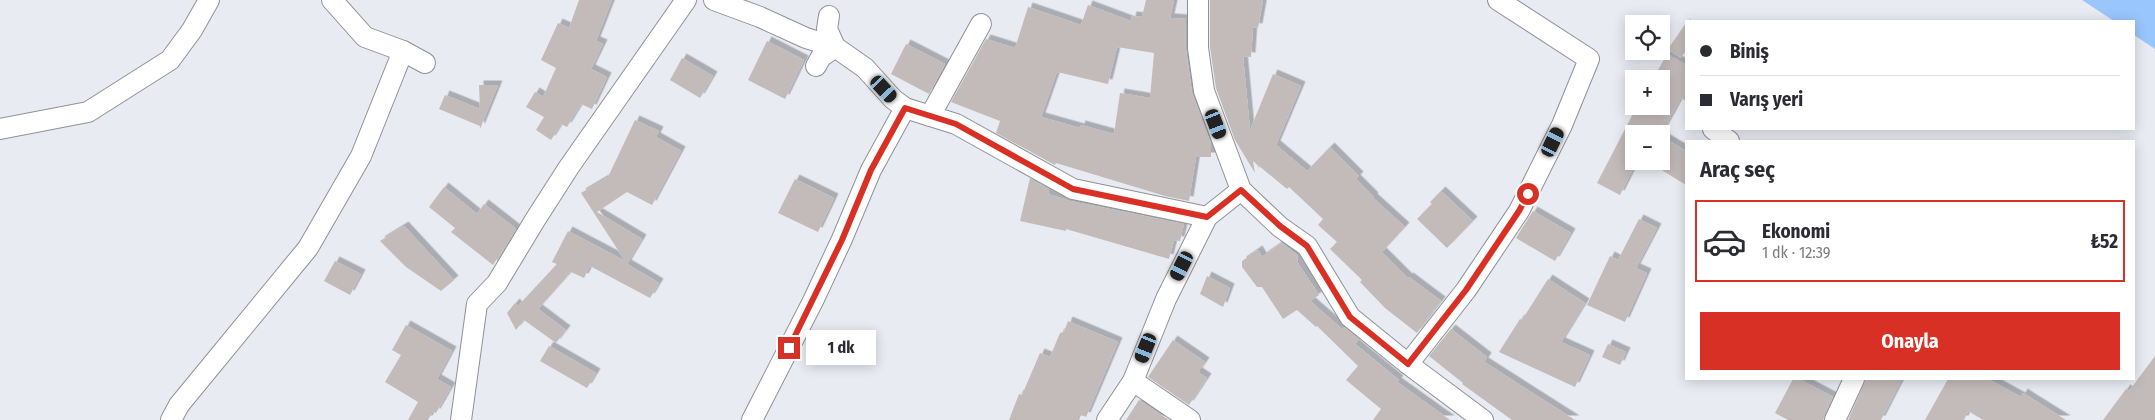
<!DOCTYPE html>
<html lang="tr">
<head>
<meta charset="utf-8">
<style>
	body { margin:0; font-family:"Fira Sans Condensed",sans-serif; background:#f2f2f3; color:#2b2b33; height:100vh; display:flex; flex-direction:column; font-size:19px; white-space:nowrap }
	* { box-sizing:border-box; margin:0 }
	p { font-size:16px; color:#7c7c81 }
	.icon { flex:none; width:28px; height:28px; fill:none; stroke:currentColor; stroke-width:2; stroke-linecap:round; stroke-linejoin:round }
	.map { position:relative; flex:1; overflow:hidden }
	.sheet { position:absolute; left:1685px; top:140px; width:450px; height:240px; display:flex; flex-direction:column; background:#fff; border-radius:0px; box-shadow:0 2px 12px #0003 }
	.sheet>* { flex:none }
	.guide { position:absolute; left:1685px; top:20px; width:450px; height:110px; border-radius:0px; box-shadow:0 2px 12px #0003; display:grid; align-content:center; height:110px; padding:0 15px; background:#fff }
	.controls { position:absolute; left:1625px; top:15px; display:grid; gap:10px }
	.controls a { display:grid; place-items:center; width:45px; height:45px; border-radius:0px; background:#fff; box-shadow:0 2px 12px #0003; font-size:25px }
	.end { position:absolute; width:22px; height:22px; margin:-11px; border:6px solid #d93025; background:#fff; box-shadow:0 0 0 2px #fff }
	.from { border-radius:50% }
	.bubble { position:absolute; height:35px; border-radius:0px; background:#fff; box-shadow:0 2px 12px #0003; font-size:16px; font-weight:700; line-height:35px; text-align:center }
	.car { position:absolute; width:15px; height:30px; margin:-15px -8px; border-radius:6px; box-shadow:0 0 4px 1px #0007; background:linear-gradient(#222 24%,#8ab4d8 0 40%,#222 0 76%,#8ab4d8 0 86%,#222 0) }
	.guide b { display:flex; align-items:center; gap:18px; height:48px; font-size:19px }
	.guide b+b { border-top:1px solid #e1e1e2 }
	.guide i { width:12px; height:12px; background:#2b2b33 }
	ul { padding:0; list-style:none }
	li { display:flex; align-items:center; gap:15px; height:82px; margin:0 10px 8px; padding:0 5px; border:2px solid transparent; border-radius:0px }
	li div { flex:1 }
	li b { display:block; font-size:19px }
	li em { font-style:normal; font-weight:700 }
	li.on { border-color:#d93025 }
	li>.icon { width:45px; height:45px; stroke-width:1.5 }
	h2 { padding:0 15px; font-size:22px; line-height:60px }
	.primary-button { display:flex; gap:10px; margin-top:auto; padding:10px 15px }
	.primary-button a { flex:1; height:58px; border-radius:0px; background:#d93025; color:#fff; font-size:20px; font-weight:700; line-height:58px; text-align:center }
	.map>svg:first-child { display:block }
</style>
</head>
<body>
<div class="map">
<svg width="2155" height="420" viewBox="0 0 2155 420">
	<defs>
		<filter id="shadow"><feDropShadow dx="4.5" dy="-4.5" stdDeviation="0" flood-color="#0004"/></filter>
	</defs>
	<rect width="100%" height="100%" fill="#e8ebf2"/>
	<polygon fill="#99c6fc" points="2082,0 2155,0 2155,49 2134,35 2134,21 2114,21"/>
	<g fill="#c3bbb9" fill-rule="evenodd" filter="url(#shadow)">
		<polygon points="579,0 612,0 596,41 603,44 591,69 607,77 592,109 581,104 567,127 561,124 551,140 536,130 544,117 526,107 535,92 543,97 556,68 541,60 558,23 569,28"/>
		<path d="M1146,0h28l-4,18 16,1v31l6,43 19,51v13h-15l-7,44 -24,-5 -109,-33 -1,2 -59,-32 4,-12 -49,-19 35,-63 29,9 13,-41 53,18 7,-20 43,16 1,-5 10,1zM1117,47l37,6 -4,45 -30,-5 -6,41 -33,-9 -1,3 -39,-11 16,-45 51,12z"/>
		<polygon points="1210,0 1263,0 1258,28 1253,27 1251,57 1243,56 1250,130 1273,74 1301,86 1276,145 1307,171 1330,147 1359,176 1356,179 1374,197 1373,198 1405,227 1382,252 1408,278 1409,277 1441,301 1417,333 1385,308 1360,282 1362,280 1330,249 1337,242 1318,225 1323,219 1289,187 1287,189 1253,161 1255,173 1235,140 1216,88 1210,47"/>
		<polygon points="1686,23 1686,50 1681,58 1668,49"/>
		<polygon points="767,41 804,60 785,99 748,80"/>
		<polygon points="906,44 945,64 929,94 891,74"/>
		<polygon points="1667,54 1686,65 1686,101 1681,98 1661,134 1634,134 1634,167 1620,195 1597,183 1637,106 1661,106 1661,79 1653,79"/>
		<polygon points="682,58 713,76 700,98 670,80"/>
		<polygon points="479,85 498,85 480,129 480,126 439,109 445,95 480,109"/>
		<polygon points="635,120 659,131 656,137 681,151 652,205 627,192 597,212 642,239 627,264 659,283 650,298 590,266 584,278 571,272 538,309 566,330 556,343 524,320 516,330 507,313 515,303 518,306 557,264 552,262 568,231 625,261 581,193 608,177"/>
		<polygon points="1661,136 1686,151 1686,185 1647,161 1661,161"/>
		<polygon points="1030,178 1049,189 1048,194 1070,201 1184,224 1180,241 1174,240 1169,259 1066,229 1066,231 1020,221"/>
		<polygon points="795,179 834,198 818,232 778,213"/>
		<polygon points="444,187 477,214 484,204 516,229 493,265 451,232 455,228 429,207"/>
		<polygon points="1441,191 1473,221 1447,248 1417,219 1432,204 1430,202"/>
		<polygon points="1533,211 1571,233 1555,261 1516,238"/>
		<polygon points="1639,219 1657,228 1636,268 1647,273 1625,322 1587,305 1610,256 1618,260"/>
		<polygon points="404,226 454,280 441,291 406,267 380,241"/>
		<polygon points="1282,243 1298,256 1297,262 1319,295 1310,301 1342,329 1344,327 1359,339 1355,344 1399,380 1397,382 1450,420 1373,420 1381,409 1346,380 1358,366 1317,326 1316,327 1297,310 1283,319 1262,287 1257,287 1242,267 1242,261 1258,250 1262,257"/>
		<polygon points="335,261 361,274 350,295 324,281"/>
		<polygon points="1207,276 1230,288 1223,307 1200,294"/>
		<polygon points="1548,279 1585,303 1561,342 1590,355 1575,387 1499,352 1520,319 1522,320"/>
		<polygon points="1068,321 1118,342 1086,417 1081,415 1079,420 1009,420 1019,394 1022,395 1040,353 1050,357 1060,333 1064,332"/>
		<polygon points="406,325 452,351 437,379 451,387 436,413 433,411 428,420 408,420 418,402 385,382 401,355 392,350"/>
		<polygon points="1451,329 1487,357 1484,362 1575,420 1512,420 1462,384 1463,383 1429,356"/>
		<polygon points="1173,340 1205,362 1198,372 1207,378 1189,405 1148,377"/>
		<polygon points="1608,344 1626,352 1620,365 1602,357"/>
		<polygon points="549,346 596,373 587,388 540,361"/>
		<polygon points="2155,356 2155,420 2103,420 2126,389 2129,391"/>
		<polygon points="1793,379 1799,379 1833,397 1823,420 1788,420 1775,413"/>
		<polygon points="1866,379 1902,379 1881,420 1848,420"/>
		<polygon points="1948,379 1988,379 2021,397 2023,393 2066,420 1983,420 1968,411 1964,420 1925,420"/>
		<polygon points="1139,400 1169,420 1126,420"/>
	</g>
	<g fill="none" stroke-linecap="round" stroke-linejoin="round">
		<g stroke="#8e9298" stroke-width="22">
			<g id="street">
				<polyline points="714,0 760,17 806,38 835,47 865,68 893,99 905,108 956,124 1073,189 1207,217"/>
				<polyline points="1198,0 1198,48 1204,91 1241,190 1280,227 1307,246 1350,317 1408,364 1483,420"/>
				<polyline points="403,51 425,63"/>
				<polyline points="816,66 821,57 835,47 827,29 829,16"/>
				<polyline points="930,116 981,24"/>
				<polyline points="0,129 88,112 170,60 192,30 209,0"/>
				<polyline points="1713,129 1729,141"/>
				<polyline points="1408,364 1466,290 1519,211 1562,125 1589,59 1498,0"/>
				<polyline points="1133,381 1190,420"/>
				<polyline points="171,420 179,405 308,248 361,156 403,51 365,37 332,0"/>
				<polyline points="461,420 477,304 497,283 535,220 569,167 686,0"/>
				<polyline points="752,420 813,301 842,239 871,170 905,108"/>
				<polyline points="1107,420 1133,381 1166,299 1207,217 1241,190"/>
				<polyline points="1835,420 1854,379"/>
			</g>
		</g>
		<use href="#street" stroke="#fff" stroke-width="20"/>
	</g>
	<g fill="none" stroke-linecap="round" stroke-linejoin="round">
		<polyline stroke="#d93025" stroke-width="6" points="789,348 842,240 871,170 905,108 956,124 1073,189 1207,217 1241,190 1280,226 1307,246 1350,317 1408,364 1466,290 1519,211 1528,194"/>
	</g>
</svg>
<div class="controls">
<a><svg class="icon" aria-label="locate" viewBox="0 0 24 24"><circle cx="12" cy="12" r="6"/><path d="M12 2v4M12 18v4M2 12h4M18 12h4"/></svg></a>
<a>+</a>
<a>−</a>
</div>
<i class="end from" style="left:1528px;top:194px"></i>
<i class="end" style="left:789px;top:348px"></i>
<div class="bubble" style="left:806px;top:330px;width:70px">1 dk</div>
<i class="car" style="left:884px;top:89px;rotate:137deg"></i>
<i class="car" style="left:1216px;top:124px;rotate:159deg"></i>
<i class="car" style="left:1553px;top:142px;rotate:26deg"></i>
<i class="car" style="left:1182px;top:266px;rotate:207deg"></i>
<i class="car" style="left:1146px;top:348px;rotate:202deg"></i>
<div class="guide">
<b><i class="from"></i>Biniş</b>
<b><i></i>Varış yeri</b>
</div>
<section class="sheet">
<h2>Araç seç</h2>
<ul>
<li class="on"><svg class="icon" aria-label="car" viewBox="0 0 24 24"><path d="M5 17H2v-5l4-1 3-4h7l3 4 3 1v5h-3M9 17h6M6 11h13"/><circle cx="7" cy="17" r="2"/><circle cx="17" cy="17" r="2"/></svg><div><b>Ekonomi</b><p>1 dk · 12:39</p></div><em>₺52</em></li>
</ul>
<div class="primary-button"><a>Onayla</a></div>
</section>
</div>
</body>
</html>
